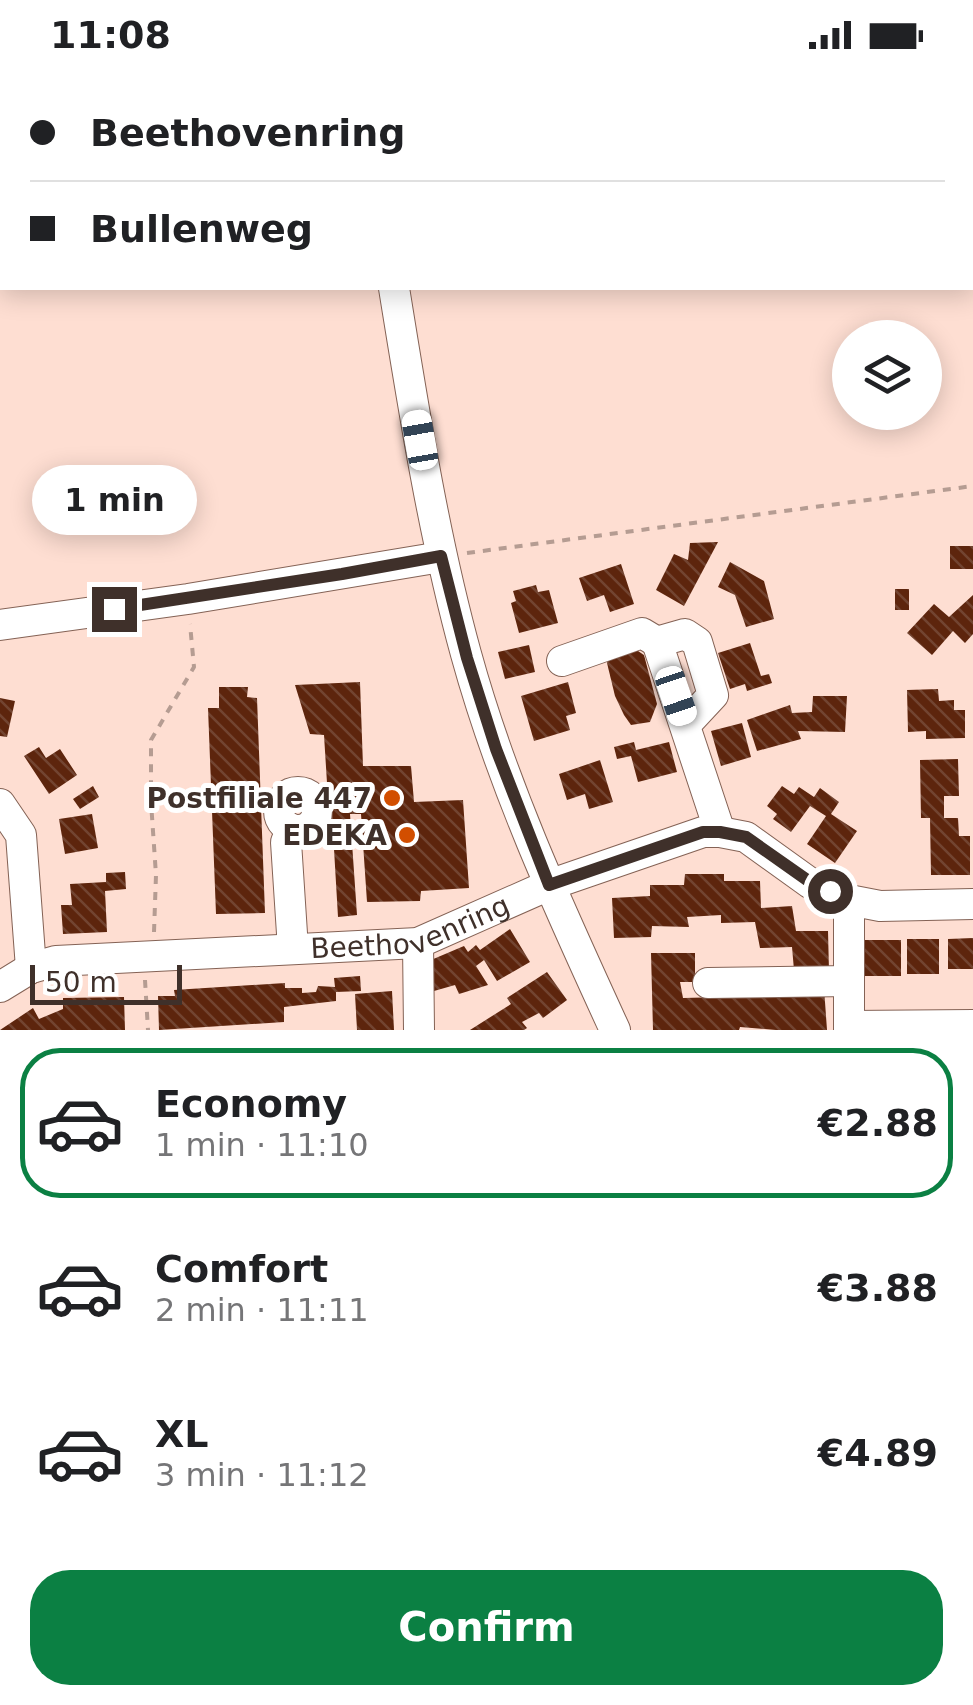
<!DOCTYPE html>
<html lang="en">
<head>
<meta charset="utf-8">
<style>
	body { margin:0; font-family:"DejaVu Sans",sans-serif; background:#f6f6f6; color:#202124; height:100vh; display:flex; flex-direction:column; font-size:38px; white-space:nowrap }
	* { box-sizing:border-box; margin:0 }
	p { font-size:32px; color:#757577 }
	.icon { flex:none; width:55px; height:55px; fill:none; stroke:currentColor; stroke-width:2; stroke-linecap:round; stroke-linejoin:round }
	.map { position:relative; height:960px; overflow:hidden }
	.sheet { display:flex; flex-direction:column; background:#fff; flex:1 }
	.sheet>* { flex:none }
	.top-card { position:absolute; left:0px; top:0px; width:975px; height:220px; box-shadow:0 5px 25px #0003; display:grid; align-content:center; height:220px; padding:0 30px; background:#fff }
	.fabs { position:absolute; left:832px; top:250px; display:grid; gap:20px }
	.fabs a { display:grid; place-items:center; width:110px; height:110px; border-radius:50%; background:#fff; box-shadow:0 5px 25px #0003; font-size:50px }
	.scale { position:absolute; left:30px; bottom:25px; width:152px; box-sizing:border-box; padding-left:10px; border:5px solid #3f302a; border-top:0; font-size:28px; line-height:35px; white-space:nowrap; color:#3f302a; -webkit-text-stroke:8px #fff; paint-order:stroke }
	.end { position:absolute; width:45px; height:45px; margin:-22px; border:12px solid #3f302a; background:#fff; box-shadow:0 0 0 5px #fff }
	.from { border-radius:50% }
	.bubble { position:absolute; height:70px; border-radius:35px; background:#fff; box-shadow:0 5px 25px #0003; font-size:32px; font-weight:800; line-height:70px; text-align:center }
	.car { position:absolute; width:30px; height:60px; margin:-30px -15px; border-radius:12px; box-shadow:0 0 8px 2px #0007; background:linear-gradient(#fff 24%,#345 0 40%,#fff 0 76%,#345 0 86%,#fff 0) }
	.top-card b { display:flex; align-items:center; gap:35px; height:95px; font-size:38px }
	.top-card b+b { border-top:2px solid #e0e0e0 }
	.top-card i { width:25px; height:25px; background:#202124 }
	ul { padding:18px 0 0; list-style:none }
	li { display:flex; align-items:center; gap:30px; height:150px; margin:0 20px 15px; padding:0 10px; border:5px solid transparent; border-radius:40px }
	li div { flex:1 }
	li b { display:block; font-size:38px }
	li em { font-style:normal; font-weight:800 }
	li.active { border-color:#0b8043 }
	li>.icon { width:90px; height:90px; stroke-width:1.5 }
	.primary-button { display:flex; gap:20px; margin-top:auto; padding:20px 30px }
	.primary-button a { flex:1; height:115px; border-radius:40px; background:#0b8043; color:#fff; font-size:40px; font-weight:800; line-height:115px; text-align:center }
	.status { display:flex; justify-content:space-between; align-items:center; height:70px; padding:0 50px; background:#fff; direction:ltr }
	.status svg { height:28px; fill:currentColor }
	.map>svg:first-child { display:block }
</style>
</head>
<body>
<div class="status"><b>11:08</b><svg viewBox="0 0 49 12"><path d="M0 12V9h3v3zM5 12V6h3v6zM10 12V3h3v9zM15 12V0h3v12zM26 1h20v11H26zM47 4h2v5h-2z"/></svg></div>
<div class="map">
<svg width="973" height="960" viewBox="0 0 973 960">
	<defs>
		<pattern id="building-back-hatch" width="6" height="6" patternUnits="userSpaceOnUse" patternTransform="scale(2.5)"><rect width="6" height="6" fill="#5d250d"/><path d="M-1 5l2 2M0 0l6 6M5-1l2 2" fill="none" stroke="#724431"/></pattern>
	</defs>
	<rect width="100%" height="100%" fill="#feded2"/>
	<g fill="url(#building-back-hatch)">
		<polygon points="718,472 684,536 656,520 674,484 688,490 690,473"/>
		<rect x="950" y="476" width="23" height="23"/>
		<polygon points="730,492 764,511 774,549 746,557 735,525 718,517"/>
		<polygon points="621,494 634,534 610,542 604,525 587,531 579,508"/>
		<polygon points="536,515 538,522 549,520 558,553 519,563 511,533 516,531 513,521"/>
		<rect x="895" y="519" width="14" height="21"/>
		<polygon points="973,525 973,564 965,573 953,561 932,585 907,563 934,534 949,547"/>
		<polygon points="750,573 761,606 769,604 772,613 747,621 745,614 730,619 718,583"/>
		<polygon points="529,575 535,602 505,609 498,582"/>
		<polygon points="629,575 644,585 657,634 650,652 631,655 624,645 615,626 607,593 610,584"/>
		<polygon points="360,612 363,696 411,696 414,732 463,730 469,818 421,821 420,831 367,832 361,744 350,744 357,845 338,847 332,745 329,745 324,665 310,664 295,615"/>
		<polygon points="568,612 576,643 566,646 570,660 534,671 521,626"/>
		<polygon points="219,617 248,617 247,627 257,628 265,843 216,844 208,638 219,638"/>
		<polygon points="938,619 939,631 954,630 954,640 965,640 965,668 926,669 926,661 908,662 907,620"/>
		<polygon points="813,626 847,626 845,662 798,661 801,669 757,681 747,650 790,635 792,643 812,642"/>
		<polygon points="0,628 15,631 7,667 0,666"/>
		<polygon points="742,653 751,687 721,696 711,661"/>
		<polygon points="634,672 636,680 669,672 677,702 638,712 631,686 617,689 614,677"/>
		<polygon points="39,677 46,688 60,679 77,705 49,724 24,686"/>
		<polygon points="958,689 959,726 944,726 944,748 958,748 959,766 970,766 970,805 931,805 930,748 921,748 920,690"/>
		<polygon points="600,690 613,732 589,739 585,724 567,730 559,704"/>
		<polygon points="93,716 99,727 80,739 73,729"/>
		<polygon points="782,716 794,724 799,717 814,727 820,718 839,732 831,744 857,761 835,793 807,774 826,746 810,736 791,762 773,749 777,744 767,736"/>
		<polygon points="92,744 98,778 65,784 59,749"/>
		<polygon points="125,802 126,819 105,821 107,862 63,864 61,835 72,835 70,814 106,812 106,803"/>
		<polygon points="685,804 724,804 724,811 760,811 761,838 792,836 796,861 828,861 829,901 794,900 792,877 760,878 755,852 721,853 721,845 687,847 689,857 652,856 651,867 614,868 612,828 650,826 650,815 684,815"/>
		<polygon points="510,859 530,892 497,911 484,890 476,896 488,915 459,924 455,915 434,921 431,890 464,876 468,882 476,875 480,880"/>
		<polygon points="973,868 973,899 948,899 948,869"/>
		<rect x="907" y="869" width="32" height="35"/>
		<rect x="865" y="870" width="36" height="36"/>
		<polygon points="651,883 695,883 695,912 680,912 683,928 809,925 824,918 827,960 776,960 740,957 739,960 653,960"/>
		<polygon points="547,902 567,930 543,948 539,943 522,952 527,958 524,960 470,960 511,934 507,928"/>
		<polygon points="360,906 361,921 336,922 336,931 284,937 284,952 159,960 158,926 175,926 174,920 285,913 285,918 302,918 302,923 316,922 318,916 335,917 334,908"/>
		<polygon points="392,921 394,960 357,960 355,924"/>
		<polygon points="124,927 125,960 0,960 33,938 39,949 63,939 63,928"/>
	</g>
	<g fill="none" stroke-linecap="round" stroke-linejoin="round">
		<g stroke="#846255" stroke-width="32">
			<g id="minor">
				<polyline points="359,0 360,2"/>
				<path d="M394,218c20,123 39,246 72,366 36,131 93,254 149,376"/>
				<polyline points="0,555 188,529 441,487"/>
				<polyline points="562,591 642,563 657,572"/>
				<polyline points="686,654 713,625 697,572 685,564 657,572 720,762"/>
				<circle cx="298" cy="741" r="19"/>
				<polyline points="0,734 21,765 31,898"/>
				<polyline points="292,759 286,772 293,879"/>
				<polyline points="849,830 849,960"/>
				<polyline points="418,873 419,960"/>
				<polyline points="708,913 849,911"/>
				<path id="s1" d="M0,917l31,-19 25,-7 362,-18 131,-58 154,-53h17l26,5 64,46 39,17 31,6 93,-2"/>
				<polyline points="849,956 973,955"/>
			</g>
		</g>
		<g stroke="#b59c92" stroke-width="4" stroke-dasharray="8 8" stroke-linecap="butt">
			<polyline points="467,483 973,416"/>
			<polyline points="154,862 156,805 151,732 151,670 194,597 190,554"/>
			<polyline points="145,910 148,960"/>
		</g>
		<use href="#minor" stroke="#fff" stroke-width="30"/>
	</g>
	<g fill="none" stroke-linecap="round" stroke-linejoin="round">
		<polyline stroke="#3f302a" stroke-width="12" points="114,539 342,504 441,486 467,588 496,679 549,815 703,762 720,762 746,767 810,812 830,821"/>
	</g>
	<g fill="#d24e00" stroke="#fff" stroke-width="4">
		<circle cx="392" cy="728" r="10"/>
		<circle cx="407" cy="765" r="10"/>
	</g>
	<g text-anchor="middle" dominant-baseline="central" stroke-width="10" stroke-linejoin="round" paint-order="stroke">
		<g font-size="28" font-weight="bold" fill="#3f302a" stroke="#fff" text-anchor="end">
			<text x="372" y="728">Postfiliale 447</text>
			<text x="387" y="765">EDEKA</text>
		</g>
		<g font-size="28" fill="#3f302a" stroke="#fff">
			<text stroke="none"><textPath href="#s1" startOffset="420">Beethovenring</textPath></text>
		</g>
	</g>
</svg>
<div class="fabs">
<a><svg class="icon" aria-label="layers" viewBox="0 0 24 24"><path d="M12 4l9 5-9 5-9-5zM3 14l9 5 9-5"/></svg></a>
</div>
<div class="scale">50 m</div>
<i class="end from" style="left:830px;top:821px"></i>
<i class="end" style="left:114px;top:539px"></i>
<div class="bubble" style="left:32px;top:395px;width:165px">1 min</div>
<i class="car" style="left:420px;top:370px;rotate:350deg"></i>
<i class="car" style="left:676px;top:626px;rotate:161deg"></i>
<div class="top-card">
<b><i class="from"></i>Beethovenring</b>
<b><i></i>Bullenweg</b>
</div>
</div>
<section class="sheet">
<ul>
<li class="active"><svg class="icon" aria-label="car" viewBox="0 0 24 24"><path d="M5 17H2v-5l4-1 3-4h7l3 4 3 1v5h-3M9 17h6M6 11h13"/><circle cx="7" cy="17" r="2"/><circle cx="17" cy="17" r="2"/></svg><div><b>Economy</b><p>1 min · 11:10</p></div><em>€2.88</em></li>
<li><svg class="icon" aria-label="car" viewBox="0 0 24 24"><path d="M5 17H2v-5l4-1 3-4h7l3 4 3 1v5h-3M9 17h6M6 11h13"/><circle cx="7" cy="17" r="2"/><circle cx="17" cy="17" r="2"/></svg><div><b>Comfort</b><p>2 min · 11:11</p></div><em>€3.88</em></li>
<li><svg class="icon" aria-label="car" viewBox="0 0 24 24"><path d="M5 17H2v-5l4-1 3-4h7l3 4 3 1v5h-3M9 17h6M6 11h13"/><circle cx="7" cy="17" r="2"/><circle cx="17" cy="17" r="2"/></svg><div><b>XL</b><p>3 min · 11:12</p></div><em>€4.89</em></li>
</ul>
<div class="primary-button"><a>Confirm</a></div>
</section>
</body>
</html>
